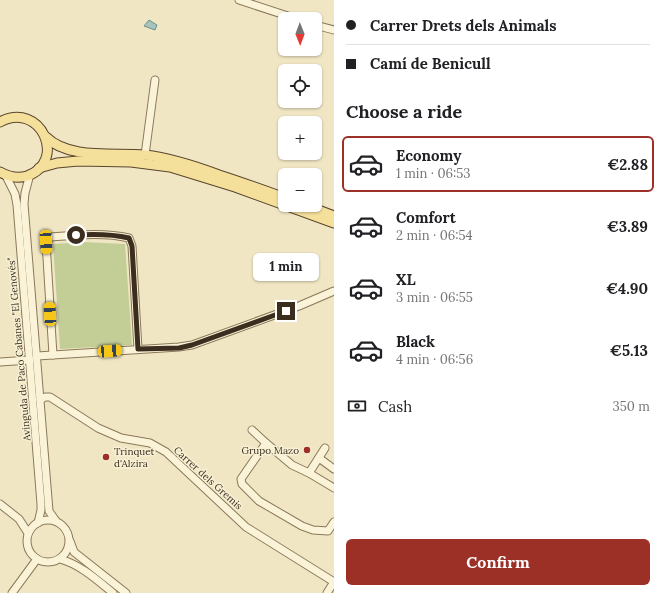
<!DOCTYPE html>
<html lang="en">
<head>
<meta charset="utf-8">
<style>
	body { margin:0; font-family:Lora,serif; background:#f6f6f6; color:#202124; height:100vh; display:flex; flex-direction:column; font-size:15px; white-space:nowrap }
	* { box-sizing:border-box; margin:0 }
	p { font-size:13px; color:#757577 }
	.icon { flex:none; width:22px; height:22px; fill:none; stroke:currentColor; stroke-width:2; stroke-linecap:round; stroke-linejoin:round }
	.map { position:relative; flex:1; overflow:hidden }
	.side { display:flex; flex-direction:column; background:#fff; width:328px }
	.side>* { flex:none }
	.top-card { display:grid; align-content:center; height:88px; padding:0 12px; background:#fff }
	.needle { width:26px; rotate:179deg }
	.buttons { position:absolute; left:278px; top:12px; display:grid; gap:8px }
	.buttons a { display:grid; place-items:center; width:44px; height:44px; border-radius:6px; background:#fff; box-shadow:0 1px 3px #0004; font-size:20px }
	.end { position:absolute; width:18px; height:18px; margin:-9px; border:5px solid #3b2e1e; background:#fff; box-shadow:0 0 0 2px #fff }
	.from { border-radius:50% }
	.bubble { position:absolute; height:28px; border-radius:6px; background:#fff; box-shadow:0 1px 3px #0004; font-size:13px; font-weight:700; line-height:28px; text-align:center }
	.car { position:absolute; width:12px; height:24px; margin:-12px -6px; border-radius:5px; box-shadow:0 0 3px 1px #0007; background:linear-gradient(#f5c518 24%,#345 0 40%,#f5c518 0 76%,#345 0 86%,#f5c518 0) }
	.top-card b { display:flex; align-items:center; gap:14px; height:38px; font-size:15px }
	.top-card b+b { border-top:1px solid #e0e0e0 }
	.top-card i { width:10px; height:10px; background:#202124 }
	ul { padding:0; list-style:none }
	li { display:flex; align-items:center; gap:12px; height:56px; margin:0 8px 6px; padding:0 4px; border:2px solid transparent; border-radius:6px }
	li div { flex:1 }
	li b { display:block; font-size:15px }
	li em { font-style:normal; font-weight:700 }
	li.active { border-color:#9c3027 }
	li>.icon { width:36px; height:36px; stroke-width:1.5 }
	h2 { padding:0 12px; font-size:18px; line-height:48px }
	.pay { display:flex; align-items:center; gap:10px; height:44px; padding:0 12px; font-size:15px }
	.pay p { margin-inline-start:auto }
	.button { display:flex; gap:8px; margin-top:auto; padding:8px 12px }
	.button a { flex:1; height:46px; border-radius:6px; background:#9c3027; color:#fff; font-size:16px; font-weight:700; line-height:46px; text-align:center }
	main { display:flex; flex:1; min-height:0 }
	.map>svg:first-child { display:block }
</style>
</head>
<body>
<main>
<div class="map">
<svg width="334" height="593" viewBox="0 0 334 593">
	<rect width="100%" height="100%" fill="#f0e6c4"/>
	<polygon fill="#c3ce97" points="84,242 125,244 132,345 60,349 53,244"/>
	<polygon fill="#a6c3bd" stroke="#6c918b" points="149,20 157,25 155,30 144,26"/>
	<g fill="none" stroke-linecap="round" stroke-linejoin="round">
		<g stroke="#8b785a" stroke-width="9">
			<g id="minor">
				<polyline points="239,0 297,19"/>
				<polyline points="315,25 334,30"/>
				<polyline points="145,155 155,80"/>
				<polyline points="30,174 25,193 24,204 49,511 56,521"/>
				<polyline points="6,176 15,194 17,205 41,504 41,510 38,523"/>
				<path d="M53,355l-7,-113 5,-5c25,-2 53,-5 78,1l3,8 6,103"/>
				<polyline points="37,356 179,347 192,345 299,306 334,291"/>
				<polyline points="0,362 30,360"/>
				<polyline points="40,400 45,397 50,397 98,428 121,438 150,443 166,452 246,527 334,582"/>
				<polyline points="252,430 266,443"/>
				<polyline points="325,448 309,473 334,488"/>
				<polyline points="319,458 334,469"/>
				<polyline points="309,473 292,465 266,443 241,479 242,484 259,501 302,526 313,530 328,531 334,522"/>
				<polyline points="0,504 19,519 28,533"/>
				<circle cx="48" cy="541" r="21"/>
				<polyline points="70,541 74,552 126,593"/>
				<path d="M60,559c21,6 37,21 53,34"/>
				<polyline points="12,593 37,559"/>
				<polyline points="327,593 334,582"/>
			</g>
		</g>
		<g stroke="#59452e" stroke-width="11">
			<g id="major">
				<path d="M0,122c41,-22 68,40 27,54 -10,3 -18,1 -27,-4"/>
				<path d="M46,137c23,23 69,15 99,18 26,3 50,11 74,20 22,7 44,15 66,23"/>
				<polyline points="39,168 57,163 78,161 131,162 170,167 235,187 334,223"/>
				<polyline points="305,205 334,216"/>
			</g>
		</g>
		<use href="#minor" stroke="#faf3d8" stroke-width="7"/>
		<use href="#major" stroke="#f4df9b" stroke-width="9"/>
	</g>
	<g fill="none" stroke-linecap="round" stroke-linejoin="round">
		<path stroke="#3b2e1e" stroke-width="5" d="M76,235c17,-1 36,-1 53,3l3,8 6,103 41,-1 13,-3 94,-34"/>
	</g>
	<g fill="#9c3027" stroke="#f7f0d4" stroke-width="1.5">
		<circle cx="307" cy="450" r="4"/>
		<circle cx="106" cy="457" r="4"/>
	</g>
	<g text-anchor="middle" dominant-baseline="central" stroke-width="3" stroke-linejoin="round" paint-order="stroke">
		<g font-size="10" fill="#3b2e1e" stroke="#f7f0d4">
			<text transform="translate(19 349) rotate(-95)">Avinguda de Paco Cabanes "El Genovés"</text>
			<text transform="translate(208 478) rotate(42)">Carrer dels Gremis</text>
		</g>
		<g font-size="10" fill="#3b2e1e" stroke="#f7f0d4" text-anchor="end">
			<text x="299" y="450">Grupo Mazo</text>
			<text x="114" y="451" text-anchor="start">Trinquet<tspan x="114" dy="12">d'Alzira</tspan></text>
		</g>
	</g>
</svg>
<div class="buttons">
<a><svg class="needle" viewBox="-14 -14 28 28"><path d="M0-13l5 13h-10z" fill="#e53935"/><path d="M0 13l5-13h-10z" fill="#757577"/></svg></a>
<a><svg class="icon" aria-label="locate" viewBox="0 0 24 24"><circle cx="12" cy="12" r="6"/><path d="M12 2v4M12 18v4M2 12h4M18 12h4"/></svg></a>
<a>+</a>
<a>−</a>
</div>
<i class="end from" style="left:76px;top:235px"></i>
<i class="end" style="left:286px;top:311px"></i>
<div class="bubble" style="left:253px;top:253px;width:66px">1 min</div>
<i class="car" style="left:46px;top:242px;rotate:177deg"></i>
<i class="car" style="left:50px;top:314px;rotate:357deg"></i>
<i class="car" style="left:110px;top:351px;rotate:86deg"></i>
</div>
<section class="side">
<div class="top-card">
<b><i class="from"></i>Carrer Drets dels Animals</b>
<b><i></i>Camí de Benicull</b>
</div>
<h2>Choose a ride</h2>
<ul>
<li class="active"><svg class="icon" aria-label="car" viewBox="0 0 24 24"><path d="M5 17H2v-5l4-1 3-4h7l3 4 3 1v5h-3M9 17h6M6 11h13"/><circle cx="7" cy="17" r="2"/><circle cx="17" cy="17" r="2"/></svg><div><b>Economy</b><p>1 min · 06:53</p></div><em>€2.88</em></li>
<li><svg class="icon" aria-label="car" viewBox="0 0 24 24"><path d="M5 17H2v-5l4-1 3-4h7l3 4 3 1v5h-3M9 17h6M6 11h13"/><circle cx="7" cy="17" r="2"/><circle cx="17" cy="17" r="2"/></svg><div><b>Comfort</b><p>2 min · 06:54</p></div><em>€3.89</em></li>
<li><svg class="icon" aria-label="car" viewBox="0 0 24 24"><path d="M5 17H2v-5l4-1 3-4h7l3 4 3 1v5h-3M9 17h6M6 11h13"/><circle cx="7" cy="17" r="2"/><circle cx="17" cy="17" r="2"/></svg><div><b>XL</b><p>3 min · 06:55</p></div><em>€4.90</em></li>
<li><svg class="icon" aria-label="car" viewBox="0 0 24 24"><path d="M5 17H2v-5l4-1 3-4h7l3 4 3 1v5h-3M9 17h6M6 11h13"/><circle cx="7" cy="17" r="2"/><circle cx="17" cy="17" r="2"/></svg><div><b>Black</b><p>4 min · 06:56</p></div><em>€5.13</em></li>
</ul>
<div class="pay"><svg class="icon" aria-label="cash" viewBox="0 0 24 24"><path d="M3 7h18v10H3z"/><circle cx="12" cy="12" r="2"/></svg>Cash<p>350 m</p></div>
<div class="button"><a>Confirm</a></div>
</section>
</main>
</body>
</html>
